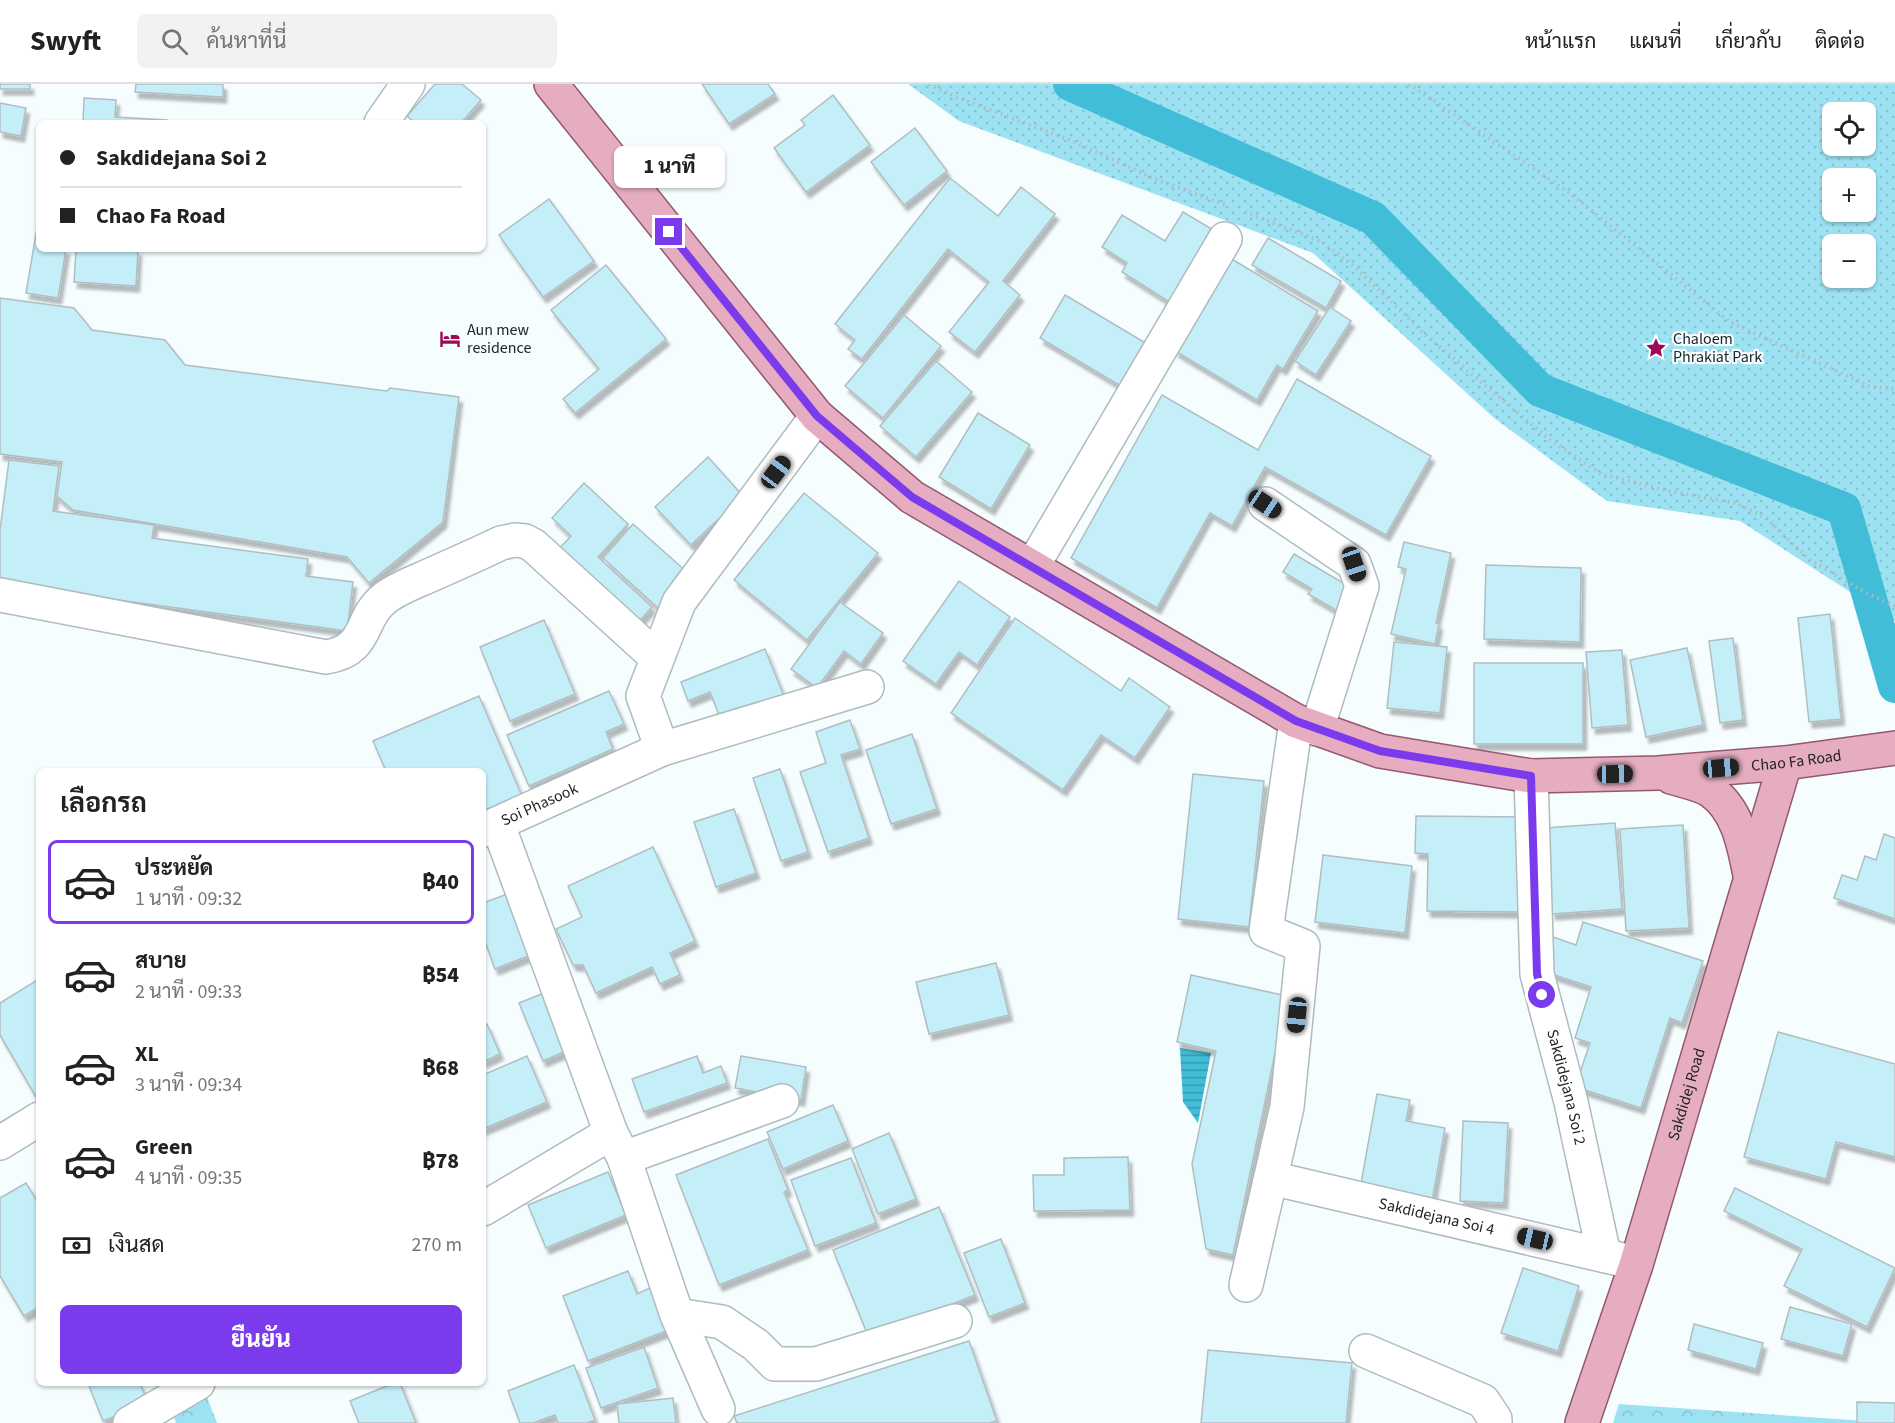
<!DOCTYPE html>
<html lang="th">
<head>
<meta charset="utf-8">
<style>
	body { margin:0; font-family:"Source Sans 3",Sarabun,sans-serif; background:#f2f2f2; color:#222; height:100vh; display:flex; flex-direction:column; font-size:22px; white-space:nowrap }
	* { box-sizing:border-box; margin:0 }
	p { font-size:20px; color:#767676 }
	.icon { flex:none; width:33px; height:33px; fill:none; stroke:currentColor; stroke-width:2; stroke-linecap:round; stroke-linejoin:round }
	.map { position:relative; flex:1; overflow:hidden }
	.side { position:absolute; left:36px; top:684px; width:450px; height:618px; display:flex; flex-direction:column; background:#fff; border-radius:9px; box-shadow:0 2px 4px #0004 }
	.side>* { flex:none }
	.top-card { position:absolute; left:36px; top:36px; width:450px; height:132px; border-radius:9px; box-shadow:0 2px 4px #0004; display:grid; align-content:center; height:132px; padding:0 24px; background:#fff }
	.buttons { position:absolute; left:1822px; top:18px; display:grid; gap:12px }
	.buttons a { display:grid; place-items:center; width:54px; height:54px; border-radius:9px; background:#fff; box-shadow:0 2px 4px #0004; font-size:30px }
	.end { position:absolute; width:27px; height:27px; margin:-14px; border:8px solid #7c3aed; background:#fff; box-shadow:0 0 0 3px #fff }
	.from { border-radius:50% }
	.bubble { position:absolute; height:42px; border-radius:9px; background:#fff; box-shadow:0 2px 4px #0004; font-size:20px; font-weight:800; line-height:42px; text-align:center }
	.car { position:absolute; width:18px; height:36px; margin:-18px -9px; border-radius:8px; box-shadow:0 0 4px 2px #0007; background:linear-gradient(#222 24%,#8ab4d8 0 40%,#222 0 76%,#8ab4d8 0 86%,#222 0) }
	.top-card b { display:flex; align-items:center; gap:21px; height:57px; font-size:22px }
	.top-card b+b { border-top:2px solid #e0e0e0 }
	.top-card i { width:15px; height:15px; background:#222 }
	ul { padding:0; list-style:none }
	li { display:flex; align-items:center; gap:18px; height:84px; margin:0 12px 9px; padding:0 12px; border:3px solid transparent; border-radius:9px }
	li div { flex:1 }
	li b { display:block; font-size:22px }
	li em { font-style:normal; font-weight:800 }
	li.on { border-color:#7c3aed }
	li>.icon { width:54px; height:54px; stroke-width:1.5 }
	h2 { padding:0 24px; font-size:27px; line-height:72px }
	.pay { display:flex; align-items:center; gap:15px; height:66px; padding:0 24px; font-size:22px }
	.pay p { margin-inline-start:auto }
	.primary-button { display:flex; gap:12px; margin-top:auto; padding:12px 24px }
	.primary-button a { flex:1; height:69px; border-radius:9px; background:#7c3aed; color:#fff; font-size:24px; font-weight:800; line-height:69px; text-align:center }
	header { display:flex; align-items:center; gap:36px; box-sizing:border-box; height:84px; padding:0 30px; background:#fff; border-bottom:2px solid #e0e0e0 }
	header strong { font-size:28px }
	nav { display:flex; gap:33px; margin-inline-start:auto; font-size:21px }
	.search { width:420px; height:54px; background:#f2f2f2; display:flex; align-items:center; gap:15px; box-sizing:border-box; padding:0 21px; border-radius:9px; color:#767676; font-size:22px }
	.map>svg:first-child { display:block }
</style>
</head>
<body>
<header>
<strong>Swyft</strong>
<div class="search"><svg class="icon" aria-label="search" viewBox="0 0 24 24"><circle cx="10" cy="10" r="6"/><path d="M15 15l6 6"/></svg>ค้นหาที่นี่</div>
<nav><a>หน้าแรก</a><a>แผนที่</a><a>เกี่ยวกับ</a><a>ติดต่อ</a></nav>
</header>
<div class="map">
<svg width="1895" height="1339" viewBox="0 0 1895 1339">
	<defs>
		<pattern id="forest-crowns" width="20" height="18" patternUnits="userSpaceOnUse" patternTransform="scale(1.5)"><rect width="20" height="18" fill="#9de2f3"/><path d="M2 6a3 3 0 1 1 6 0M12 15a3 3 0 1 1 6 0" fill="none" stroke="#87c2d0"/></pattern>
		<pattern id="park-dots" width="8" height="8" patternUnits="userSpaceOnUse" patternTransform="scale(1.5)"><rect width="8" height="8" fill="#9de2f3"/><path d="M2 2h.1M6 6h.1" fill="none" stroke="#87c2d0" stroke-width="1.8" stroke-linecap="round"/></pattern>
		<pattern id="water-rules" width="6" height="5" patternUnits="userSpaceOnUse" patternTransform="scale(1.5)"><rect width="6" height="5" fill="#41bdd7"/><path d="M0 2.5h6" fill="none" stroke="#3699ae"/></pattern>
		<filter id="shadow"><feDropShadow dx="3.5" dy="6" stdDeviation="1.5" flood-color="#0004"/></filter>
	</defs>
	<rect width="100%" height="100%" fill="#f5fdff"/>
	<g fill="url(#forest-crowns)">
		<polygon points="204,1305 217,1339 176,1339 172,1327"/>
		<polygon points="1619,1320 1895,1339 1613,1339"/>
	</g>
	<path fill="url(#park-dots)" fill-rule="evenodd" d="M908,0h987v537l-155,-100 -133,-20 -113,-83 -181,-165 -354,-132zM1833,28h33v34h-33zM1833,94h33v34h-33zM1833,160h33v34h-33z"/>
	<polygon fill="url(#water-rules)" points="1180,964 1211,969 1198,1039 1183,1018"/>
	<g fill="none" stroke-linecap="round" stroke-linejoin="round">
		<polyline stroke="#41bdd7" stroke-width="34" points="1070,0 1373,134 1540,306 1844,425 1895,602"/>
	</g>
	<g fill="#c4eef8" stroke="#b1bec1" stroke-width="1.5" filter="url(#shadow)">
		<rect x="0" y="0" width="30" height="5"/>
		<polygon points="136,0 223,0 223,13 135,8"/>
		<polygon points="435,0 462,0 481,16 461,39 415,39 407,32"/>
		<polygon points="702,0 768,0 775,10 729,40"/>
		<polygon points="833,11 870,61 806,108 774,64 805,41 801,36"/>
		<polygon points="84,14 116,16 115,33 167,36 167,39 83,39"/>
		<polygon points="0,19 26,24 21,52 0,48"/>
		<polygon points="915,44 947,87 904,121 871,78"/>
		<polygon points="950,94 998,132 1021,103 1055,130 1003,197 1020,211 975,268 949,248 989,198 948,165 862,275 848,265 855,256 835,240"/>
		<polygon points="549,115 594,177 543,213 499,151"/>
		<polygon points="1183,128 1215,147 1171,219 1122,188 1127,179 1102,163 1122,131 1165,157"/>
		<polygon points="37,144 39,144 39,165 66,165 58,214 26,209"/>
		<polygon points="1268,154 1341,197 1326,224 1252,181"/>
		<polygon points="76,165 138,166 136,202 74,198"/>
		<polygon points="1230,174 1318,227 1283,285 1277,281 1257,316 1175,267"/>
		<polygon points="606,181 666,255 575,329 563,315 599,285 551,226"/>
		<polygon points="1065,211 1149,261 1124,304 1040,254"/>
		<polygon points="0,214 74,224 92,246 165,256 185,281 387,307 390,304 459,313 443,438 369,499 347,473 73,426 57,412 62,378 0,370"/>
		<polygon points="1330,223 1351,237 1316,291 1295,277"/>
		<polygon points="904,231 941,262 883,334 845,302"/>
		<polygon points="936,277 972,308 916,373 880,342"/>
		<polygon points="1297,295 1431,372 1386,451 1265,383 1232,442 1210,429 1157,524 1071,474 1162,311 1258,366"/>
		<polygon points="978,329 1030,361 991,425 939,393"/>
		<polygon points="708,373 743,412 691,461 655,423"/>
		<polygon points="9,376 59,382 53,427 154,441 152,454 308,475 306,492 353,498 347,547 0,500 0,446"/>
		<polygon points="584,399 628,440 598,473 652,523 632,545 553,471 571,452 552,434"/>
		<polygon points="804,409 878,469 807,556 734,496"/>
		<polygon points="633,440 689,490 658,524 603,474"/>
		<polygon points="1404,458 1451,469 1436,539 1439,540 1435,560 1391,550 1406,485 1398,483"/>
		<polygon points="1294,470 1355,506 1341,529 1308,510 1312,505 1283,488"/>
		<polygon points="1486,481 1581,484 1580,558 1484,555"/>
		<polygon points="959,497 1010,533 977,581 959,568 936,600 903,577"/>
		<polygon points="840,518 883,549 861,580 844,567 817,604 791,585"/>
		<polygon points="1830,530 1841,635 1809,638 1798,534"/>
		<polygon points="1015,534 1121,607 1129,594 1170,623 1135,674 1101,651 1063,706 951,629"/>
		<polygon points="544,536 575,610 510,637 480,563"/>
		<polygon points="1733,554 1743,636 1720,639 1709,557"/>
		<polygon points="1394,558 1447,563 1440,629 1387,624"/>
		<polygon points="1687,564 1703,641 1646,653 1630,576"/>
		<polygon points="765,565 786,617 723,641 710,608 688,617 681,598"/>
		<polygon points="1622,566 1628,641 1592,644 1586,568"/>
		<rect x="1474" y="579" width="109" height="81"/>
		<polygon points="609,607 624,640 606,648 613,665 529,702 507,651"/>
		<polygon points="479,612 525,719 483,736 483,687 386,687 373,657"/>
		<polygon points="850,636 860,665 841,671 869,754 828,768 800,688 826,679 816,648"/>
		<polygon points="912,650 937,725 891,740 866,666"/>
		<polygon points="780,685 808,768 781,777 753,694"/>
		<polygon points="1193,690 1264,697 1249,843 1178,835"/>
		<polygon points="734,725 756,789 716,803 694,738"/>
		<polygon points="1416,732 1525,733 1525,828 1427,827 1428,770 1415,769"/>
		<polygon points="1615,739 1622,825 1552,830 1545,744"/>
		<polygon points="1683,741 1689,844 1626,847 1620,745"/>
		<polygon points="1884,750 1895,754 1895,835 1834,814 1842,791 1857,796 1865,772 1876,776"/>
		<polygon points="653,763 695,857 670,869 680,891 660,900 652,883 596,909 583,881 573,881 556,845 582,833 568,802"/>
		<polygon points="1323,771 1412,782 1405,849 1315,838"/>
		<polygon points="510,809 533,870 495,885 483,852 483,819"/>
		<polygon points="1583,838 1703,877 1682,939 1670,934 1641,1024 1575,1003 1590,959 1575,954 1591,903 1542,887 1553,853 1576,861"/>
		<polygon points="996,879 1009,931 929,950 916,898"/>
		<polygon points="1191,891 1287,912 1233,1171 1206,1165 1192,1080 1216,967 1177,958"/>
		<polygon points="39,895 39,1018 0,951 0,919"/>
		<polygon points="549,907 573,964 543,977 519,919"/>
		<polygon points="487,940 500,970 483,978 483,942"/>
		<polygon points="1778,948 1895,980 1895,1073 1836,1058 1826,1095 1744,1073"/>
		<polygon points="527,972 547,1018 483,1045 483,991"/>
		<polygon points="697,972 703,989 721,982 727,999 644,1028 632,995"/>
		<polygon points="741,972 806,983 801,1016 735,1004"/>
		<polygon points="1377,1010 1410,1016 1406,1037 1445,1044 1432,1118 1360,1105"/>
		<polygon points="833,1021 848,1057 783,1085 767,1048"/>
		<polygon points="1463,1037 1508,1039 1504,1119 1460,1117"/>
		<polygon points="889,1049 916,1115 878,1130 852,1065"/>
		<polygon points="768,1055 788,1106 784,1108 808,1166 719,1201 676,1091"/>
		<polygon points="1128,1073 1130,1126 1034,1127 1033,1091 1064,1091 1064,1074"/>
		<polygon points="851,1074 876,1139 815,1162 791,1096"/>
		<polygon points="608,1088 626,1131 546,1164 528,1121"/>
		<polygon points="26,1099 39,1120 39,1223 24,1232 0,1192 0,1114"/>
		<polygon points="1735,1104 1895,1184 1867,1243 1784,1202 1802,1165 1724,1127"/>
		<polygon points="939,1123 975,1211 869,1254 833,1166"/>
		<polygon points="1001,1155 1025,1219 989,1233 964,1169"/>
		<polygon points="1523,1184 1579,1202 1558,1267 1501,1249"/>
		<polygon points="628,1187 637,1210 652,1203 669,1246 588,1277 563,1212"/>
		<polygon points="1790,1223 1852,1240 1843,1272 1781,1255"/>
		<polygon points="1694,1240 1763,1259 1756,1285 1688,1266"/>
		<polygon points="969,1257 997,1337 990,1339 737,1339 734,1332"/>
		<polygon points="644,1263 658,1304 601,1324 586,1284"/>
		<polygon points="1208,1266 1352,1279 1346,1339 1201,1339"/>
		<polygon points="574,1281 595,1336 587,1339 558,1339 555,1331 533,1339 520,1339 508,1307"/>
		<polygon points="88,1299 140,1299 148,1319 103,1337"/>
		<polygon points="394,1299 400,1299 416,1339 359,1339 350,1317"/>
		<polygon points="673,1314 676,1339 619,1339 617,1320"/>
		<polygon points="1857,1318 1895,1319 1895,1339 1857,1339"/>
	</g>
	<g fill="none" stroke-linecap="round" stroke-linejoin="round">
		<g stroke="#afbbbf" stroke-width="36">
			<g id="minor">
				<polyline points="381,39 408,0"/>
				<polyline points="1265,420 1354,480 1362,502 1317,645"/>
				<polyline points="1032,483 1225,155"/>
				<path d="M0,511l326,62c44,-7 32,-38 59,-59 12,-9 27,-15 41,-21 25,-11 50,-22 75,-34l14,-3 10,1 9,5 122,111"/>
				<polyline points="662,665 867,603"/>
				<path id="s1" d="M1531,692l6,198 34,128 33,153"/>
				<polyline points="498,741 611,1049 624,1074 677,1231 718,1325"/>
				<path id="s2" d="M483,746l179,-81 -19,-53 36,-94 138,-186"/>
				<polyline points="0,1059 39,1035"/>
				<polyline points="624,1074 782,1017"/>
				<path id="s3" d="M1271,1094l352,82"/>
				<polyline points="483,1125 611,1049"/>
				<polyline points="1246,1201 1287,1023 1303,862 1266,847 1296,637"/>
				<polyline points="677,1231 722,1238 756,1261 775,1280 816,1280 955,1237"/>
				<polyline points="1366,1267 1483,1317 1495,1335 1495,1339"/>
				<polyline points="130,1339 198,1299"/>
			</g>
		</g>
		<g stroke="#93596d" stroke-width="36">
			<g id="major">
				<path id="s4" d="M551,0l266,332 95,81 384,224 84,30 151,25 127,-3 127,-10 110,-15"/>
				<path d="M1671,693c12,4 30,7 40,14 27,19 33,54 39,84"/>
				<path id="s5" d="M1582,1339l54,-158 149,-502"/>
			</g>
		</g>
		<g stroke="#b2b9bb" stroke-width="4" stroke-dasharray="1.5 4.5" stroke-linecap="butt">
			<polyline points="929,0 956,13 1070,56 1155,95 1226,121"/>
			<polyline points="1409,0 1571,110 1730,238 1871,303 1895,305"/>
			<polyline points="1245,128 1322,158 1355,183 1429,254 1549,355 1601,390 1673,408 1736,419 1766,434 1810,476 1868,510 1895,522"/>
		</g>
		<use href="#minor" stroke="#fff" stroke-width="33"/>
		<use href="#major" stroke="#e5adbf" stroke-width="33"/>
	</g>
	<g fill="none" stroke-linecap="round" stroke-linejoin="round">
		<polyline stroke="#7c3aed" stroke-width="8" points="669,148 817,332 912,413 1296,637 1380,667 1531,692 1537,890 1542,911"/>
	</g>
	<defs>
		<g id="hotel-bare" transform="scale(1.62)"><path d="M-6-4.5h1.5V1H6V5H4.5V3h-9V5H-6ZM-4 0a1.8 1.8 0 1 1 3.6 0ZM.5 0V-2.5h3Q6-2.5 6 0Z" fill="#9e0852" stroke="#f5fdff" stroke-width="2.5" paint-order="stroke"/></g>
		<g id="sight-bare" transform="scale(1.62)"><path d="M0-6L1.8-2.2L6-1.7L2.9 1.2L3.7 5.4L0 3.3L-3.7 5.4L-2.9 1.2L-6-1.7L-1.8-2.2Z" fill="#9e0852" stroke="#f5fdff" stroke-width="2.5" paint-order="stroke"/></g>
	</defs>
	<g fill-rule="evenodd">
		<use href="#hotel-bare" x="450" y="255"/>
		<use href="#sight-bare" x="1656" y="264"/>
	</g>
	<g text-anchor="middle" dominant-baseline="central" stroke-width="4.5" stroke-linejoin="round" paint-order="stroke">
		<g font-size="16" fill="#1d2223" stroke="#f5fdff" text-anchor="start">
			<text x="467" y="246">Aun mew<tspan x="467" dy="18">residence</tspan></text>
			<text x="1673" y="255">Chaloem<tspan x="1673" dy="18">Phrakiat Park</tspan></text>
		</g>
		<g font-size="16" fill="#1d2223" stroke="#f5fdff">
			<text stroke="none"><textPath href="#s4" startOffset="1503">Chao Fa Road</textPath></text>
			<text stroke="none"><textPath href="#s2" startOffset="62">Soi Phasook</textPath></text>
			<text stroke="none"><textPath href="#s1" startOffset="315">Sakdidejana Soi 2</textPath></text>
			<text stroke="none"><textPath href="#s5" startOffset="345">Sakdidej Road</textPath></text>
			<text stroke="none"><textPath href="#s3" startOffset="170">Sakdidejana Soi 4</textPath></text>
		</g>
	</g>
</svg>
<div class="buttons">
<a><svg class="icon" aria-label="locate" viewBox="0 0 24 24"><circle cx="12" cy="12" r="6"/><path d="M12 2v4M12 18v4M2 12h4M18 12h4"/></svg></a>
<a>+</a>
<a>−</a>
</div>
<i class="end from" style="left:1542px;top:911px"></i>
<i class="end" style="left:669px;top:148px"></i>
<div class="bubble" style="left:614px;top:62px;width:111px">1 นาที</div>
<i class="car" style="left:776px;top:388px;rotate:37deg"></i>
<i class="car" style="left:1265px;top:420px;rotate:124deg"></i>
<i class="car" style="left:1354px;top:480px;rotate:161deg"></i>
<i class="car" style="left:1721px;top:684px;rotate:85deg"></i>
<i class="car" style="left:1615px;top:690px;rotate:89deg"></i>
<i class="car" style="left:1297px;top:931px;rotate:186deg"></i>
<i class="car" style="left:1535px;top:1155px;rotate:283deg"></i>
<div class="top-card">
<b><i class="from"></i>Sakdidejana Soi 2</b>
<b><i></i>Chao Fa Road</b>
</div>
<section class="side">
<h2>เลือกรถ</h2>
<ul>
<li class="on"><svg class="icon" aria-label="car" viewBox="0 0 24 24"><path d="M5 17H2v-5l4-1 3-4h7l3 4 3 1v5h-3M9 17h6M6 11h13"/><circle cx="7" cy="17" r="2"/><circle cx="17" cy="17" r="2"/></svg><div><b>ประหยัด</b><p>1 นาที · 09:32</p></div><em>฿40</em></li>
<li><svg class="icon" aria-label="car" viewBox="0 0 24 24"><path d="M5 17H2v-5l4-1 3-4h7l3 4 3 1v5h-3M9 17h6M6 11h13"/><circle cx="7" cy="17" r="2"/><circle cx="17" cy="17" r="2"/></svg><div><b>สบาย</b><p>2 นาที · 09:33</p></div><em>฿54</em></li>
<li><svg class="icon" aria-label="car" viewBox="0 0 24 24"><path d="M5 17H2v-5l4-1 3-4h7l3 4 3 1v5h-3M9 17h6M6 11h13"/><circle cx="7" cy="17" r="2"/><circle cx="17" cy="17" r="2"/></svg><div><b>XL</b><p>3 นาที · 09:34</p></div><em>฿68</em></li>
<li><svg class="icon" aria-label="car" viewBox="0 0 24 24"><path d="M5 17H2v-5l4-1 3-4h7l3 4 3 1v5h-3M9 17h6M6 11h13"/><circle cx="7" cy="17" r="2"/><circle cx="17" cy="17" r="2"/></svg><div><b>Green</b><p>4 นาที · 09:35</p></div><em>฿78</em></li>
</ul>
<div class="pay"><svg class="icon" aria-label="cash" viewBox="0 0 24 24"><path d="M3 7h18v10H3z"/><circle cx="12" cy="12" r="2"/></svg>เงินสด<p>270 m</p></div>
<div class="primary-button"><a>ยืนยัน</a></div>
</section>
</div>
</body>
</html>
